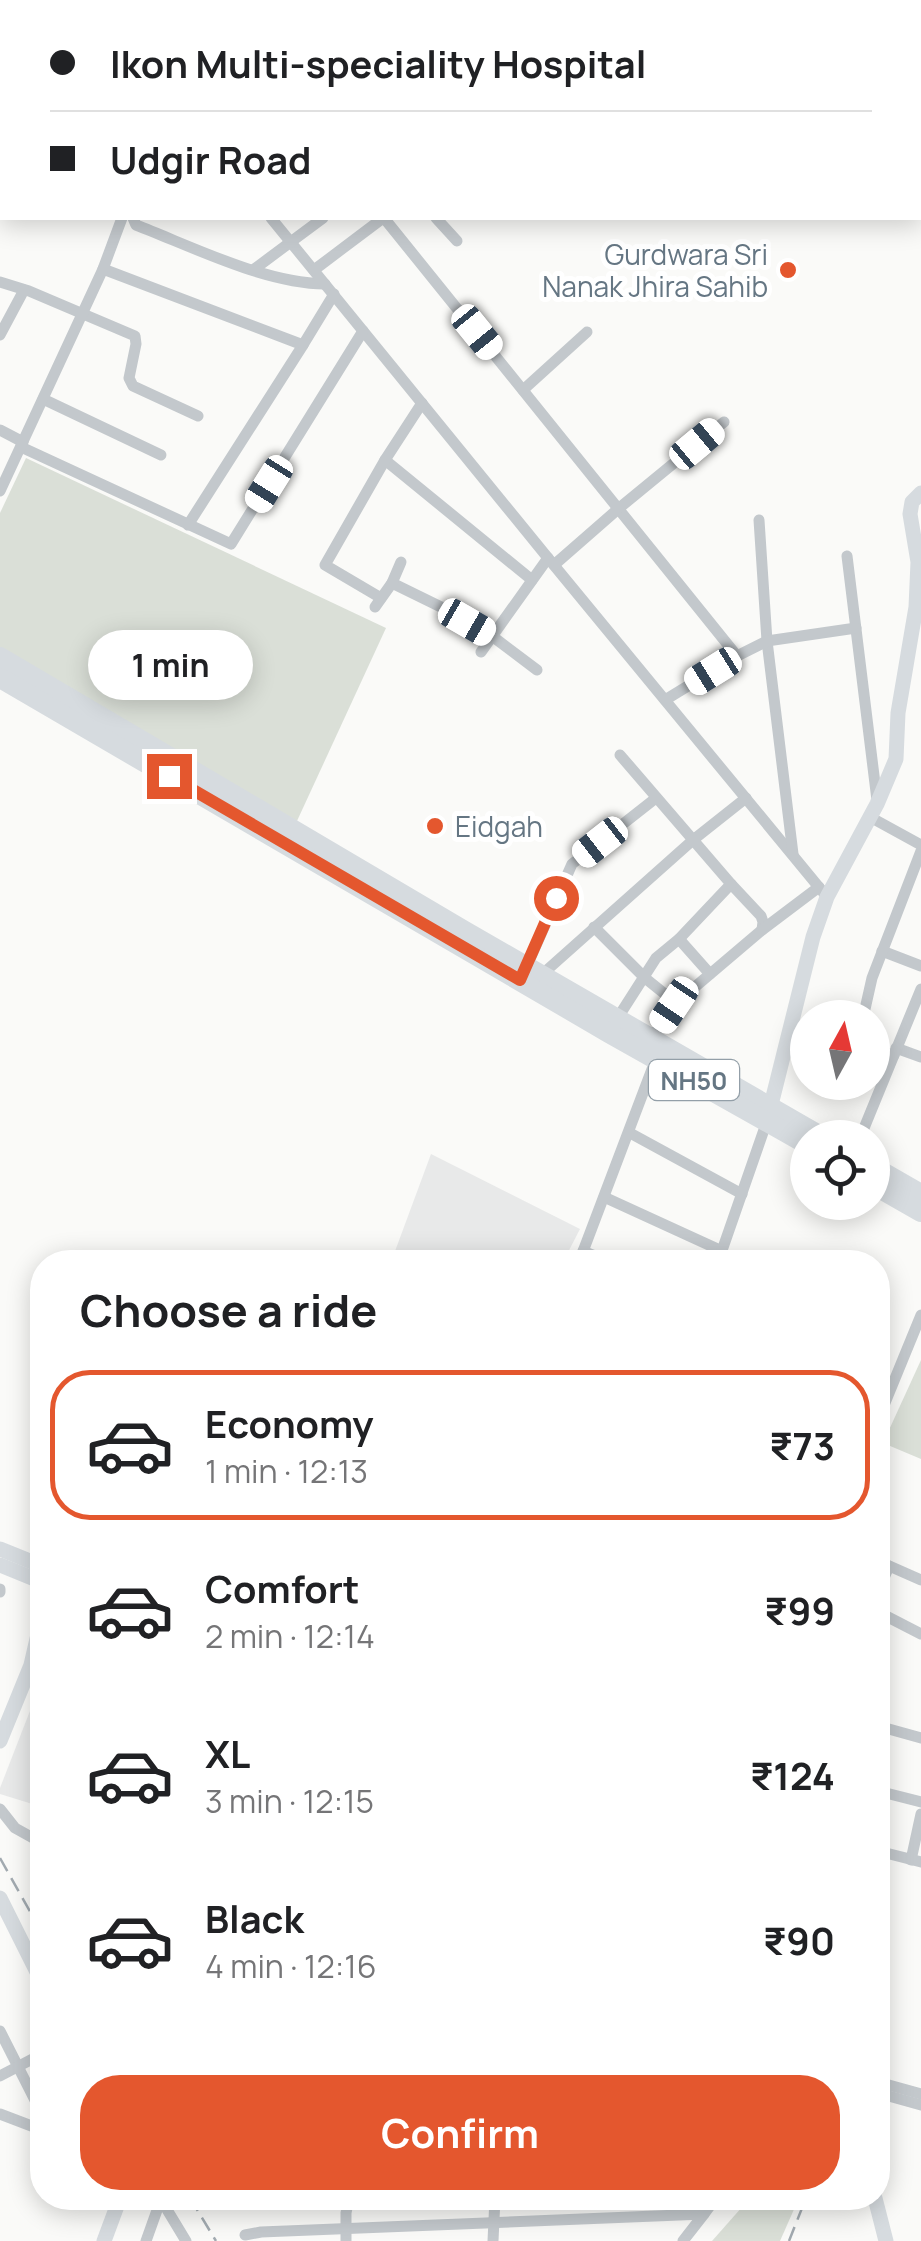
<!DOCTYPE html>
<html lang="en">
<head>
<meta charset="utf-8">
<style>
	body { margin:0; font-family:Manrope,sans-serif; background:#f6f6f6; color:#202124; height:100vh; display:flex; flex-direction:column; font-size:38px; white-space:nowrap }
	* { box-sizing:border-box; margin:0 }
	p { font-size:32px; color:#757577 }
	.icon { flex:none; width:55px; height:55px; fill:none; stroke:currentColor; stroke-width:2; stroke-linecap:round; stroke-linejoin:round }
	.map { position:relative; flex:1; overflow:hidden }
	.sheet { position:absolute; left:30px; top:1250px; width:860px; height:960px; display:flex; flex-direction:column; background:#fff; border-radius:40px; box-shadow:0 5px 25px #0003 }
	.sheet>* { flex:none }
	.hud { position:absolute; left:0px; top:0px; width:922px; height:220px; box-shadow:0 5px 25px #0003; display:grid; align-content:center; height:220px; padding:0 50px; background:#fff }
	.needle { width:65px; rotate:8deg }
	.buttons { position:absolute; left:790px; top:1000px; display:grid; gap:20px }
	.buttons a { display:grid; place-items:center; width:100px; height:100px; border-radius:50%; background:#fff; box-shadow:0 5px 25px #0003; font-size:50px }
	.end { position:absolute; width:45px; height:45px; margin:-22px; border:12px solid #e4572e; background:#fff; box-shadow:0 0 0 5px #fff }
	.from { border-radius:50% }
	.bubble { position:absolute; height:70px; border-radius:35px; background:#fff; box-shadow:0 5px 25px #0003; font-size:32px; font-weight:700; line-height:70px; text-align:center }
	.car { position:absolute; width:30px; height:60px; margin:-30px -15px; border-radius:12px; box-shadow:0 0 8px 2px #0007; background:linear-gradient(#fff 24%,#345 0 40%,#fff 0 76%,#345 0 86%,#fff 0) }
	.hud b { display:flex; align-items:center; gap:35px; height:95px; font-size:38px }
	.hud b+b { border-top:2px solid #e0e0e0 }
	.hud i { width:25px; height:25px; background:#202124 }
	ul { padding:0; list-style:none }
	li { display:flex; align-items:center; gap:30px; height:150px; margin:0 20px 15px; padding:0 30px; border:5px solid transparent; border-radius:40px }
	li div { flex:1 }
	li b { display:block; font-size:38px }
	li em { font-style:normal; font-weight:700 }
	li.selected { border-color:#e4572e }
	li>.icon { width:90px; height:90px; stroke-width:1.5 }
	h2 { padding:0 50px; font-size:45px; line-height:120px }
	.cta { display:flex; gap:20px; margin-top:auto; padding:20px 50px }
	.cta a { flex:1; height:115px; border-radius:40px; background:#e4572e; color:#fff; font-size:40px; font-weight:700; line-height:115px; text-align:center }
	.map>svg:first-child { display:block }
</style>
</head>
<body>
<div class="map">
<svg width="921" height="2241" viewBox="0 0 921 2241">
	<rect width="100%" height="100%" fill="#fafaf8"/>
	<g fill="#e8e9e9">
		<polygon points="431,1154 580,1229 563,1262 391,1262"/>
		<polygon points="42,1680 42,1807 0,1794 0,1788"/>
	</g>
	<g fill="#dadfd7">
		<polygon points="26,458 386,628 297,821 0,654 0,513"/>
		<polygon points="921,1360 921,1459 883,1443"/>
		<polygon points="750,2198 799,2198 780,2241 712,2241"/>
	</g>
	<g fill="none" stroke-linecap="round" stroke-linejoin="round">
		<g stroke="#c3c8cc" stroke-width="11">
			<polyline points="234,2 235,0"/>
			<polyline points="287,2 288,0"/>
			<polyline points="338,2 338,0"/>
			<polyline points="0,124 2,126"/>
			<path d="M133,218l3,7c57,22 128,58 189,59"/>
			<polyline points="271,218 548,558 827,897"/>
			<polyline points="384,218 737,656 665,700"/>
			<polyline points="436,218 457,241"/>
			<polyline points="103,269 303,345 188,525"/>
			<polyline points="253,270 323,218"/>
			<polyline points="314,270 383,218"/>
			<polyline points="0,282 29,291 135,336 136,344 129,378 133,386 198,416"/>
			<polyline points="0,335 24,290"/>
			<polyline points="303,345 334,294"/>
			<polyline points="523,390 587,332"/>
			<polyline points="43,399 161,455"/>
			<polyline points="0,430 23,442"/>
			<polyline points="21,447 231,544 363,331"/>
			<polyline points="385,460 532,580"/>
			<polyline points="0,491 103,269 122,218"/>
			<polyline points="759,520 767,641 793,854"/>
			<polyline points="847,556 877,800"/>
			<polyline points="554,565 618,509 724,422"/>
			<polyline points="392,583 441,607 492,636 537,670"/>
			<polyline points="381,598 325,565 385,460 422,403"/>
			<polyline points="375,607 392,583 401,562"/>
			<polyline points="481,652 548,558"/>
			<polyline points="737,656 767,641 856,628"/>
			<polyline points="870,817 921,845"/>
			<polyline points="731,884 761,916 763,922 762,930"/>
			<polyline points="594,927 645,978 676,1003"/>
			<polyline points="679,939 710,974"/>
			<polyline points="882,951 921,966"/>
			<polyline points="526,968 572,864 656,798"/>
			<polyline points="538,978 693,840 746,798"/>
			<polyline points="863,1018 872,978 921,851"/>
			<polyline points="617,1019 656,958 679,939 731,884 620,755"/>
			<polyline points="791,1029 808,1033"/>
			<polyline points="651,1039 676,1003 762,930 819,887"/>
			<polyline points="896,1048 921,1057"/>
			<polyline points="872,1049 894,1055"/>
			<polyline points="630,1133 742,1194"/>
			<polyline points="860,1138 921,989"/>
			<polyline points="604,1197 722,1251"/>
			<polyline points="583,1251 610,1262"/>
			<polyline points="579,1262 657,1056"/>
			<polyline points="718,1262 767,1121"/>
			<polyline points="878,1420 921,1315"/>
			<polyline points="878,1561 921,1580"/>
			<polyline points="0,1589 0,1592"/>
			<polyline points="878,1592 889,1566"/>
			<polyline points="878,1618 886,1616 921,1634"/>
			<polyline points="878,1726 921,1738"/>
			<polyline points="878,1791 921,1802"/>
			<polyline points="0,1809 15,1828 42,1843"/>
			<polyline points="878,1851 921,1862"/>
			<polyline points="911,1860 921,1814"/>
			<polyline points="0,2031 42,2114"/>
			<polyline points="0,2076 42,2054"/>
			<polyline points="878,2082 921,2094"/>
			<polyline points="878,2093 921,2105"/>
			<polyline points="0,2114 42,2130"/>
			<polyline points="160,2198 186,2241"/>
			<polyline points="245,2235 261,2232 704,2214 716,2198"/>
			<polyline points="146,2241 161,2199"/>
			<polyline points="346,2241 346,2213 349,2198"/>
			<polyline points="493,2241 495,2198"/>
			<polyline points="683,2241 704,2214"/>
		</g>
		<g stroke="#d6dbdf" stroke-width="15">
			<polyline points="768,1117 813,937 827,897 877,804 896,759 898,713 916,607 918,562 910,514 912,502 921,493"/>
			<polyline points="0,1549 42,1566"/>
			<polyline points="0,1565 42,1582"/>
			<polyline points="0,1741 31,1665 42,1617"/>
			<polyline points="0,1898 42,1982"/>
			<polyline points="875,2198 886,2241"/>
			<polyline points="104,2241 120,2198"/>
		</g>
		<g stroke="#d6dbdf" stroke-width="20">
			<polyline points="0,657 465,931 824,1138"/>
			<polyline points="0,678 609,1033 808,1145"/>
			<polyline points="872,1166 921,1194"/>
			<polyline points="872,1184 921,1212"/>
		</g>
		<g stroke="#a2aab0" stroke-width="2.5" stroke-dasharray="15 8" stroke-linecap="butt">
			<polyline points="0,1858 42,1933"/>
			<polyline points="190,2198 216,2241"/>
			<polyline points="789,2241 806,2198"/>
		</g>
	</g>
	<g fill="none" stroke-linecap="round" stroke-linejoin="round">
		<polyline stroke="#e4572e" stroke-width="12" points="169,776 520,980 556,898"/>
	</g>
	<g fill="#e4572e" stroke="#fff" stroke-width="4">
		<circle cx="788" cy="270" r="10"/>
		<circle cx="435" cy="826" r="10"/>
	</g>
	<g text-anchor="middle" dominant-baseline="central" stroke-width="10" stroke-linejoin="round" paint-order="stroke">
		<rect fill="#fff" stroke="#939fa8" stroke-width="2.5" x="649" y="1060" width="90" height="40" rx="8"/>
		<g font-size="25" font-weight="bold" fill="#657683">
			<text x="694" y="1080">NH50</text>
		</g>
		<g font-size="28" fill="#657683" stroke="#fff" text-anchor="end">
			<text x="768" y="254">Gurdwara Sri<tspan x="768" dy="32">Nanak Jhira Sahib</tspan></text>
			<text x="455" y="826" text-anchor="start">Eidgah</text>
		</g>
	</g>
</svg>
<div class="buttons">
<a><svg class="needle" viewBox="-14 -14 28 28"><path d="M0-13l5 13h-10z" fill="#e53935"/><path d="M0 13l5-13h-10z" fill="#757577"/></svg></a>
<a><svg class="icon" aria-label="locate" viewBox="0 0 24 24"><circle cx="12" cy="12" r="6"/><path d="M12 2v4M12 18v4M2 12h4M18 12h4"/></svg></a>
</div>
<i class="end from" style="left:556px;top:898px"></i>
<i class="end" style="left:169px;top:776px"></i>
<div class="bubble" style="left:88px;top:630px;width:165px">1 min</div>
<i class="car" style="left:477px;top:332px;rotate:141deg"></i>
<i class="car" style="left:697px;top:444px;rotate:50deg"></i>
<i class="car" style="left:269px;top:484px;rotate:212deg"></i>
<i class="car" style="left:467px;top:622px;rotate:120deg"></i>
<i class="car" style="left:713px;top:671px;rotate:238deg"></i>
<i class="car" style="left:600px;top:842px;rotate:232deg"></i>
<i class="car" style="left:674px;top:1005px;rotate:214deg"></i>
<div class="hud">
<b><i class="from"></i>Ikon Multi-speciality Hospital</b>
<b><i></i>Udgir Road</b>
</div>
<section class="sheet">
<h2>Choose a ride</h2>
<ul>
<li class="selected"><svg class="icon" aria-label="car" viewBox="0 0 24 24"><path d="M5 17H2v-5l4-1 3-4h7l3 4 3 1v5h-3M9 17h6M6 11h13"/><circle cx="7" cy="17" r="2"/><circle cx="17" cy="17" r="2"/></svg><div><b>Economy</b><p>1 min · 12:13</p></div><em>₹73</em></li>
<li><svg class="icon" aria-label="car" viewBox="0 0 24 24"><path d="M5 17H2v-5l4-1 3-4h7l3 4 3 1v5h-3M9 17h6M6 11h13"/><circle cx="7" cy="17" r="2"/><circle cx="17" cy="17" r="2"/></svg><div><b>Comfort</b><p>2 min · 12:14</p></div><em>₹99</em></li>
<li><svg class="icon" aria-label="car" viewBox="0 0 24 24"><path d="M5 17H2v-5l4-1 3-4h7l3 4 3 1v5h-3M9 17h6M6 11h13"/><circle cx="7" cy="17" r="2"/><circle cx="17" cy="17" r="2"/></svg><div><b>XL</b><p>3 min · 12:15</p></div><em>₹124</em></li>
<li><svg class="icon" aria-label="car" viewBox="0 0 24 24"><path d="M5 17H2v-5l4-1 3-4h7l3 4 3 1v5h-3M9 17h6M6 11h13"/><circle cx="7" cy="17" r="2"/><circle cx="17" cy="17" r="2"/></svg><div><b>Black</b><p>4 min · 12:16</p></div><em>₹90</em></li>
</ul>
<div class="cta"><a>Confirm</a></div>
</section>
</div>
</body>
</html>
